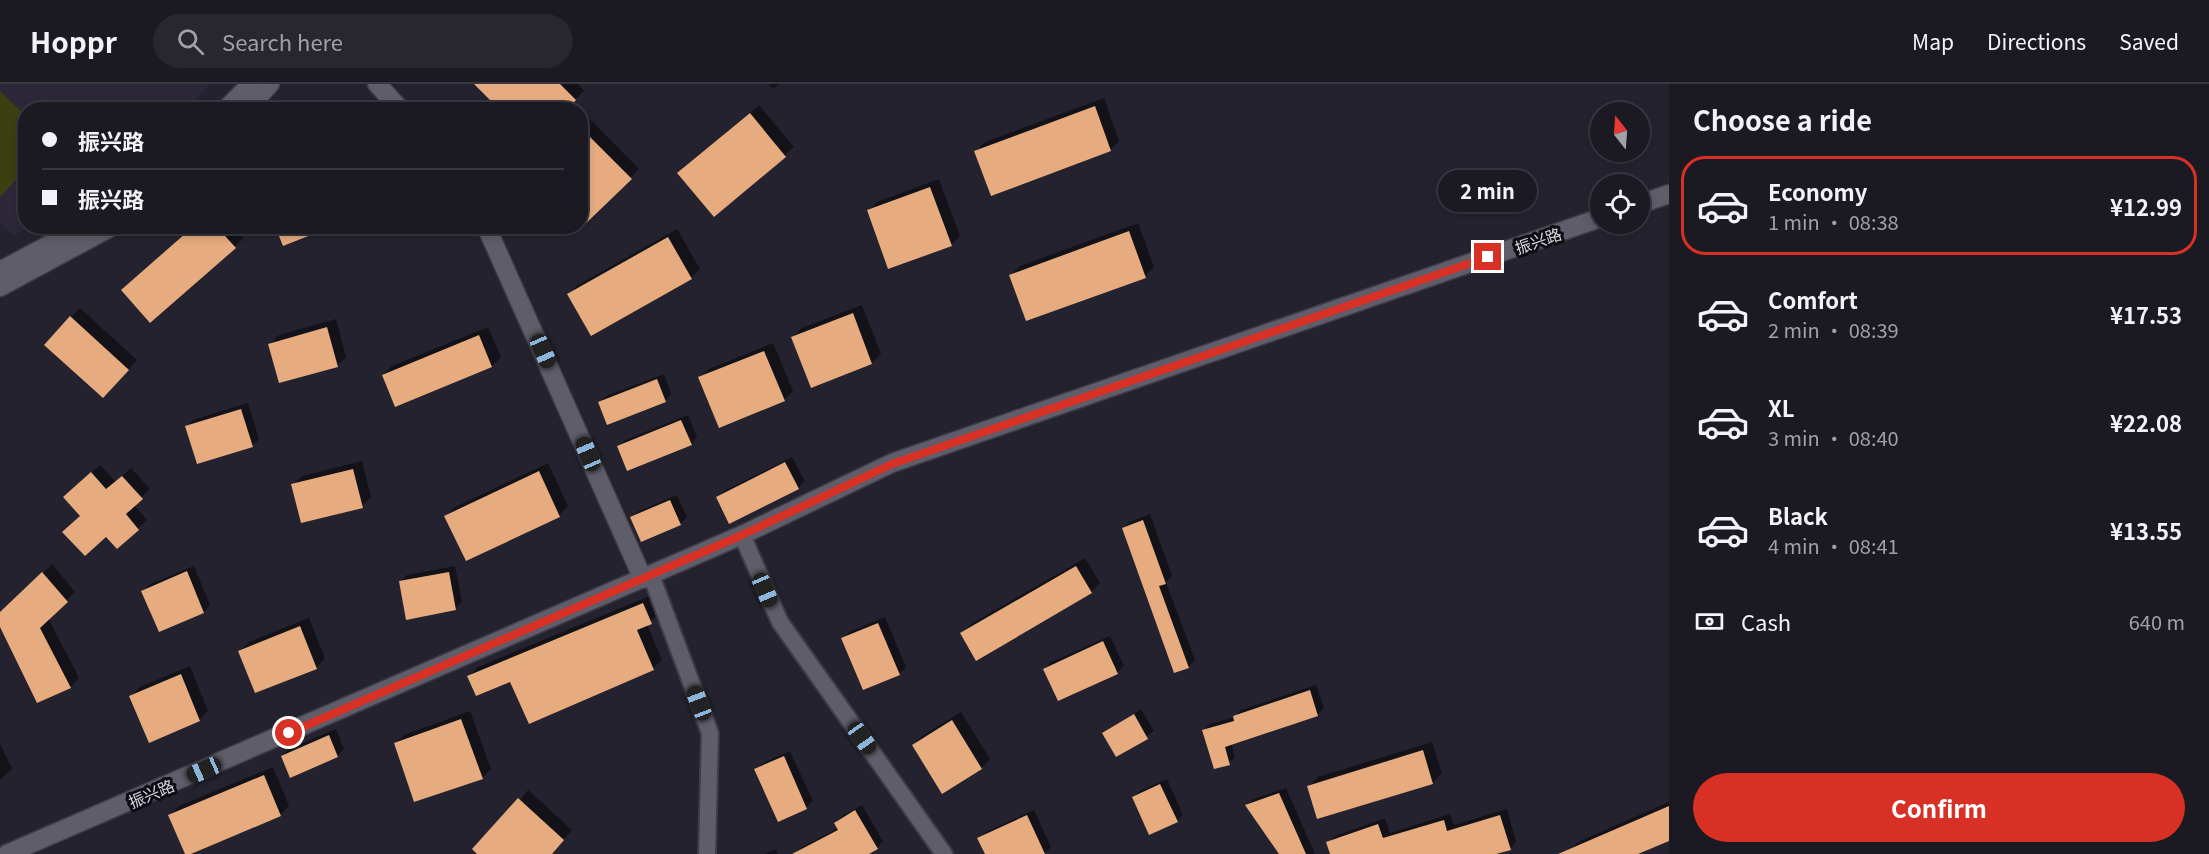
<!DOCTYPE html>
<html lang="en">
<head>
<meta charset="utf-8">
<style>
	body { margin:0; font-family:Georgia,"Noto Sans SC",serif; background:#28272f; color:#f1f3f6; height:100vh; display:flex; flex-direction:column; font-size:22px; white-space:nowrap }
	* { box-sizing:border-box; margin:0 }
	p { font-size:20px; color:#a0a1a5 }
	.icon { flex:none; width:33px; height:33px; fill:none; stroke:currentColor; stroke-width:2; stroke-linecap:round; stroke-linejoin:round }
	.map { position:relative; flex:1; overflow:hidden }
	.details { display:flex; flex-direction:column; background:#1b1a22; width:540px }
	.details>* { flex:none }
	.guide { position:absolute; left:18px; top:18px; width:570px; height:132px; border-radius:24px; box-shadow:0 3px 9px #0003,0 0 0 2px #393840; display:grid; align-content:center; height:132px; padding:0 24px; background:#1b1a22 }
	.needle { width:39px; rotate:343deg }
	.fabs { position:absolute; left:1590px; top:18px; display:grid; gap:12px }
	.fabs a { display:grid; place-items:center; width:60px; height:60px; border-radius:50%; background:#1b1a22; box-shadow:0 3px 9px #0003,0 0 0 2px #393840; font-size:30px }
	.end { position:absolute; width:27px; height:27px; margin:-14px; border:8px solid #d93025; background:#fff; box-shadow:0 0 0 3px #fff }
	.from { border-radius:50% }
	.bubble { position:absolute; height:42px; border-radius:21px; background:#1b1a22; box-shadow:0 3px 9px #0003,0 0 0 2px #393840; font-size:20px; font-weight:700; line-height:42px; text-align:center }
	.car { position:absolute; width:18px; height:36px; margin:-18px -9px; border-radius:8px; box-shadow:0 0 4px 2px #0007; background:linear-gradient(#222 24%,#8ab4d8 0 40%,#222 0 76%,#8ab4d8 0 86%,#222 0) }
	.guide b { display:flex; align-items:center; gap:21px; height:57px; font-size:22px }
	.guide b+b { border-top:2px solid #393840 }
	.guide i { width:15px; height:15px; background:#f1f3f6 }
	ul { padding:0; list-style:none }
	li { display:flex; align-items:center; gap:18px; height:99px; margin:0 12px 9px; padding:0 12px; border:3px solid transparent; border-radius:24px }
	li div { flex:1 }
	li b { display:block; font-size:22px }
	li em { font-style:normal; font-weight:700 }
	li.current { border-color:#d93025 }
	li>.icon { width:54px; height:54px; stroke-width:1.5 }
	h2 { padding:0 24px; font-size:27px; line-height:72px }
	.pay { display:flex; align-items:center; gap:15px; height:66px; padding:0 24px; font-size:22px }
	.pay p { margin-inline-start:auto }
	.primary-button { display:flex; gap:12px; margin-top:auto; padding:12px 24px }
	.primary-button a { flex:1; height:69px; border-radius:36px; background:#d93025; color:#fff; font-size:24px; font-weight:700; line-height:69px; text-align:center }
	header { display:flex; align-items:center; gap:36px; box-sizing:border-box; height:84px; padding:0 30px; background:#1b1a22; border-bottom:2px solid #393840 }
	header strong { font-size:28px }
	nav { display:flex; gap:33px; margin-inline-start:auto; font-size:21px }
	.search { width:420px; height:54px; background:#28272f; display:flex; align-items:center; gap:15px; box-sizing:border-box; padding:0 21px; border-radius:33px; color:#a0a1a5; font-size:22px }
	main { display:flex; flex:1; min-height:0 }
	.map>svg:first-child { display:block }
</style>
</head>
<body>
<header>
<strong>Hoppr</strong>
<div class="search"><svg class="icon" aria-label="search" viewBox="0 0 24 24"><circle cx="10" cy="10" r="6"/><path d="M15 15l6 6"/></svg>Search here</div>
<nav><a>Map</a><a>Directions</a><a>Saved</a></nav>
</header>
<main>
<div class="map">
<svg width="1669" height="770" viewBox="0 0 1669 770">
	<rect width="100%" height="100%" fill="#24222e"/>
	<polygon fill="#2c283a" points="0,0 210,0 186,25 26,26 26,142 29,143 14,151 0,139"/>
	<polygon fill="#3b4011" points="0,7 26,32 25,86 0,113"/>
	<g fill="#0007">
		<polygon points="476,0 578,0 584,7 565,26"/>
		<polygon points="768,0 779,0 773,5"/>
		<polygon points="1104,14 1119,57 1110,66 976,67 985,58"/>
		<polygon points="759,21 794,63 714,131 688,80"/>
		<polygon points="590,35 639,85 580,142 580,44"/>
		<polygon points="939,95 960,152 951,161 868,127 877,118"/>
		<polygon points="1138,139 1154,183 1145,192 1011,191 1020,182"/>
		<polygon points="195,142 233,142 243,154 234,163"/>
		<polygon points="570,142 580,142 575,148"/>
		<polygon points="677,145 700,185 691,194 569,210 578,201"/>
		<polygon points="862,221 881,270 872,279 811,302 793,253 802,244"/>
		<polygon points="80,224 137,276 112,303 71,233"/>
		<polygon points="336,235 346,273 337,282 270,260 279,251"/>
		<polygon points="488,243 501,273 492,282 396,321 383,291 392,282"/>
		<polygon points="773,259 793,307 784,316 700,294 709,285"/>
		<polygon points="664,290 671,310 665,317 600,318 606,312"/>
		<polygon points="248,319 259,355 252,362 187,342 193,336"/>
		<polygon points="688,331 697,353 691,360 619,363 625,356"/>
		<polygon points="792,373 805,397 798,404 718,413 724,407"/>
		<polygon points="362,377 371,413 362,422 293,401 302,392"/>
		<polygon points="548,379 568,422 559,431 467,475 446,432 455,423"/>
		<polygon points="100,381 116,398 131,384 150,405 134,421 147,436 118,463 82,432 74,404"/>
		<polygon points="677,411 687,433 680,440 632,434 639,427"/>
		<polygon points="1150,430 1172,492 1166,498 1195,576 1188,583 1123,444 1130,438"/>
		<polygon points="1085,474 1100,499 1091,508 962,549 971,540"/>
		<polygon points="52,480 75,508 48,534 79,594 70,603 0,540 0,530"/>
		<polygon points="194,482 210,521 204,528 160,546 143,507 150,500"/>
		<polygon points="455,482 462,518 455,525 400,498 407,491"/>
		<polygon points="652,511 660,529 647,540 662,576 653,584 511,596 469,592 478,583"/>
		<polygon points="885,533 906,583 899,590 843,555 849,548"/>
		<polygon points="309,534 325,574 317,583 256,608 240,567 249,558"/>
		<polygon points="1110,552 1124,582 1117,589 1045,585 1051,578"/>
		<polygon points="190,582 208,627 199,636 131,612 140,603"/>
		<polygon points="1316,601 1324,624 1318,630 1231,659 1235,673 1229,679 1204,646 1210,640 1235,633 1241,626"/>
		<polygon points="1141,625 1154,647 1117,671 1104,649"/>
		<polygon points="470,627 491,685 482,694 395,660 404,651"/>
		<polygon points="961,628 990,675 981,684 913,661 922,652"/>
		<polygon points="336,645 344,665 337,672 282,672 289,665"/>
		<polygon points="1432,658 1442,689 1433,698 1318,733 1309,702 1318,693"/>
		<polygon points="0,659 12,685 0,696"/>
		<polygon points="790,667 813,717 806,723 756,686 763,679"/>
		<polygon points="273,683 289,722 280,731 186,770 170,731 179,722"/>
		<polygon points="1167,695 1183,731 1177,737 1133,713 1140,707"/>
		<polygon points="1286,704 1315,770 1281,770 1247,722 1253,715"/>
		<polygon points="528,706 572,746 551,770 479,770"/>
		<polygon points="1669,718 1669,755 1635,770 1570,770 1569,767 1578,758"/>
		<polygon points="862,721 883,757 877,764 866,770 796,770 802,763 838,744 835,739 842,732"/>
		<polygon points="1507,725 1516,758 1510,764 1490,770 1332,770 1328,759 1335,752 1385,734 1390,749 1450,730 1454,741"/>
		<polygon points="1034,726 1051,763 1044,770 986,770 979,755 986,748"/>
		<polygon points="775,765 778,770 764,770"/>
	</g>
	<g fill="#e6ab7e">
		<polygon points="474,0 560,0 576,16 567,26 500,26"/>
		<polygon points="1095,22 1111,67 991,112 974,67"/>
		<polygon points="750,29 786,73 714,133 677,89"/>
		<polygon points="580,43 632,95 580,145"/>
		<polygon points="930,103 952,162 888,185 867,126"/>
		<polygon points="194,142 216,142 236,164 150,239 121,206"/>
		<polygon points="275,142 331,142 331,143 283,162"/>
		<polygon points="1129,147 1146,194 1026,237 1009,191"/>
		<polygon points="668,153 692,195 591,252 567,210"/>
		<polygon points="853,229 872,280 811,304 791,253"/>
		<polygon points="70,232 129,286 103,314 44,261"/>
		<polygon points="327,243 338,283 279,299 268,260"/>
		<polygon points="479,251 492,283 395,323 382,291"/>
		<polygon points="764,267 785,317 719,344 698,293"/>
		<polygon points="657,295 666,318 607,341 598,318"/>
		<polygon points="241,325 253,363 197,380 185,342"/>
		<polygon points="681,336 692,361 627,387 617,362"/>
		<polygon points="785,378 799,405 729,440 716,413"/>
		<polygon points="353,385 363,424 301,439 291,400"/>
		<polygon points="539,387 560,433 466,477 444,432"/>
		<polygon points="91,388 106,405 122,392 143,415 126,430 139,446 117,465 106,453 85,472 62,448 80,432 63,413"/>
		<polygon points="670,416 681,441 641,458 630,433"/>
		<polygon points="1143,436 1166,500 1159,502 1189,584 1174,589 1122,444"/>
		<polygon points="1076,482 1092,509 976,577 960,549"/>
		<polygon points="187,487 204,529 159,548 141,507"/>
		<polygon points="42,488 68,518 40,544 71,604 37,619 0,543 0,528"/>
		<polygon points="449,488 456,526 406,536 399,497"/>
		<polygon points="643,519 652,540 637,546 654,586 529,640 510,598 476,612 467,592"/>
		<polygon points="878,539 900,591 863,606 841,554"/>
		<polygon points="300,542 317,585 255,609 238,567"/>
		<polygon points="1103,557 1118,590 1058,617 1043,585"/>
		<polygon points="181,590 200,637 149,659 129,612"/>
		<polygon points="1310,606 1318,632 1225,663 1230,681 1214,685 1202,646 1234,637 1233,632"/>
		<polygon points="1134,630 1148,655 1116,673 1102,649"/>
		<polygon points="461,635 483,695 414,718 394,659"/>
		<polygon points="952,636 982,685 942,710 912,661"/>
		<polygon points="329,651 338,673 290,694 281,672"/>
		<polygon points="1423,666 1433,700 1317,735 1307,702"/>
		<polygon points="784,672 807,725 778,738 754,685"/>
		<polygon points="264,691 281,732 191,770 185,770 168,731"/>
		<polygon points="1160,700 1178,738 1149,751 1132,713"/>
		<polygon points="1279,709 1306,770 1279,770 1245,721"/>
		<polygon points="518,714 564,756 552,770 477,770 472,765"/>
		<polygon points="1669,722 1669,757 1638,770 1558,770"/>
		<polygon points="855,726 878,765 869,770 792,770 838,746 834,739"/>
		<polygon points="1027,731 1045,770 985,770 977,754"/>
		<polygon points="1500,731 1511,766 1496,770 1330,770 1326,758 1378,740 1383,754 1444,736 1447,747"/>
	</g>
	<g fill="none" stroke-linecap="round" stroke-linejoin="round">
		<g stroke="#3e3c46" stroke-width="20">
			<g id="street">
				<polyline points="742,451 780,538 944,770"/>
				<polyline points="651,491 710,649 707,770"/>
			</g>
		</g>
		<g stroke="#3e3c46" stroke-width="21">
			<g id="secondary">
				<polyline points="377,0 401,26"/>
				<polyline points="225,26 251,0"/>
				<polyline points="246,26 270,0"/>
				<polyline points="1640,120 1669,110"/>
				<polyline points="486,142 643,495"/>
				<polyline points="0,187 84,142"/>
				<polyline points="0,203 113,142"/>
				<polyline points="7,770 742,451 892,379 1600,134"/>
			</g>
		</g>
		<use href="#street" stroke="#5f5d6a" stroke-width="16"/>
		<use href="#secondary" stroke="#5f5d6a" stroke-width="18"/>
	</g>
	<g fill="none" stroke-linecap="round" stroke-linejoin="round">
		<polyline stroke="#d93025" stroke-width="8" points="289,649 742,451 892,380 1488,173"/>
	</g>
	<g text-anchor="middle" dominant-baseline="central" stroke-width="6" stroke-linejoin="round" paint-order="stroke">
		<g font-size="16" fill="#d9d8df" stroke="#0d0c12">
			<text transform="translate(1538 156) rotate(-19)">振兴路</text>
			<text transform="translate(151 709) rotate(-23)">振兴路</text>
		</g>
	</g>
</svg>
<div class="fabs">
<a><svg class="needle" viewBox="-14 -14 28 28"><path d="M0-13l5 13h-10z" fill="#e53935"/><path d="M0 13l5-13h-10z" fill="#a0a1a5"/></svg></a>
<a><svg class="icon" aria-label="locate" viewBox="0 0 24 24"><circle cx="12" cy="12" r="6"/><path d="M12 2v4M12 18v4M2 12h4M18 12h4"/></svg></a>
</div>
<i class="end from" style="left:289px;top:649px"></i>
<i class="end" style="left:1488px;top:173px"></i>
<div class="bubble" style="left:1438px;top:86px;width:99px">2 min</div>
<i class="car" style="left:543px;top:267px;rotate:156deg"></i>
<i class="car" style="left:588px;top:370px;rotate:337deg"></i>
<i class="car" style="left:765px;top:506px;rotate:157deg"></i>
<i class="car" style="left:699px;top:619px;rotate:339deg"></i>
<i class="car" style="left:862px;top:654px;rotate:145deg"></i>
<i class="car" style="left:204px;top:686px;rotate:246deg"></i>
<div class="guide">
<b><i class="from"></i>振兴路</b>
<b><i></i>振兴路</b>
</div>
</div>
<section class="details">
<h2>Choose a ride</h2>
<ul>
<li class="current"><svg class="icon" aria-label="car" viewBox="0 0 24 24"><path d="M5 17H2v-5l4-1 3-4h7l3 4 3 1v5h-3M9 17h6M6 11h13"/><circle cx="7" cy="17" r="2"/><circle cx="17" cy="17" r="2"/></svg><div><b>Economy</b><p>1 min · 08:38</p></div><em>¥12.99</em></li>
<li><svg class="icon" aria-label="car" viewBox="0 0 24 24"><path d="M5 17H2v-5l4-1 3-4h7l3 4 3 1v5h-3M9 17h6M6 11h13"/><circle cx="7" cy="17" r="2"/><circle cx="17" cy="17" r="2"/></svg><div><b>Comfort</b><p>2 min · 08:39</p></div><em>¥17.53</em></li>
<li><svg class="icon" aria-label="car" viewBox="0 0 24 24"><path d="M5 17H2v-5l4-1 3-4h7l3 4 3 1v5h-3M9 17h6M6 11h13"/><circle cx="7" cy="17" r="2"/><circle cx="17" cy="17" r="2"/></svg><div><b>XL</b><p>3 min · 08:40</p></div><em>¥22.08</em></li>
<li><svg class="icon" aria-label="car" viewBox="0 0 24 24"><path d="M5 17H2v-5l4-1 3-4h7l3 4 3 1v5h-3M9 17h6M6 11h13"/><circle cx="7" cy="17" r="2"/><circle cx="17" cy="17" r="2"/></svg><div><b>Black</b><p>4 min · 08:41</p></div><em>¥13.55</em></li>
</ul>
<div class="pay"><svg class="icon" aria-label="cash" viewBox="0 0 24 24"><path d="M3 7h18v10H3z"/><circle cx="12" cy="12" r="2"/></svg>Cash<p>640 m</p></div>
<div class="primary-button"><a>Confirm</a></div>
</section>
</main>
</body>
</html>
